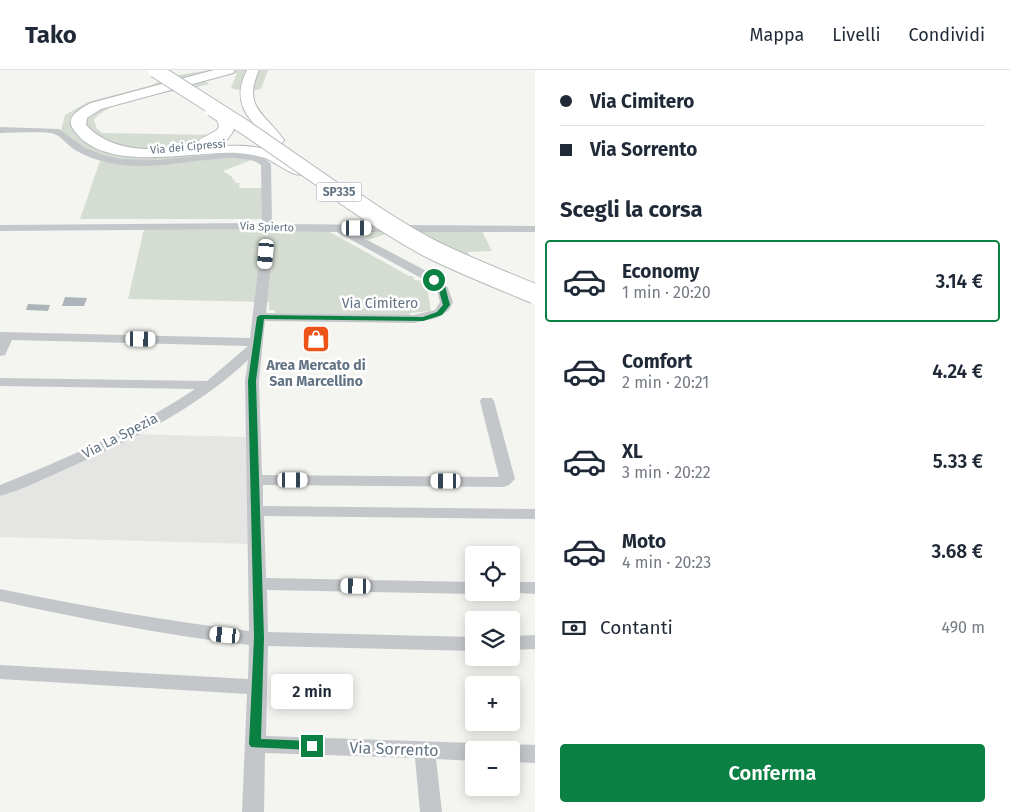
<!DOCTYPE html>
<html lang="it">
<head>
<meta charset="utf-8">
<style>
	body { margin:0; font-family:"Fira Sans",sans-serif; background:#f6f6f7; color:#1f2937; height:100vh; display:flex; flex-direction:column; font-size:19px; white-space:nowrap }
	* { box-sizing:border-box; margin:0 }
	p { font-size:16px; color:#747a83 }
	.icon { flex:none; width:28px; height:28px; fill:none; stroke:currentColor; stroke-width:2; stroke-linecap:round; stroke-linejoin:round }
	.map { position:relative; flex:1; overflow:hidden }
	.drawer { display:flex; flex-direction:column; background:#fff; width:475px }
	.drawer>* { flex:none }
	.hud { display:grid; align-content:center; height:110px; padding:0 25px; background:#fff }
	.buttons { position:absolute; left:465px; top:476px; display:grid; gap:10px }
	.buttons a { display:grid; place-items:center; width:55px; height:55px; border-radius:5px; background:#fff; box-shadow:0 2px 12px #0003; font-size:25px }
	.end { position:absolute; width:22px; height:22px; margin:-11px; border:6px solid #0b8043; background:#fff; box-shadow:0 0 0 2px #fff }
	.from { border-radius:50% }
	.bubble { position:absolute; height:35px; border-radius:5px; background:#fff; box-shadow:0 2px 12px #0003; font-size:16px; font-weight:600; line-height:35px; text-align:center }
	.car { position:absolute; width:15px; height:30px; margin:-15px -8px; border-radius:6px; box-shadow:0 0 4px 1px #0007; background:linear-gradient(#fff 24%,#345 0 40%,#fff 0 76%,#345 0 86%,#fff 0) }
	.hud b { display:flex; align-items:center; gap:18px; height:48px; font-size:19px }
	.hud b+b { border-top:1px solid #e0e1e3 }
	.hud i { width:12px; height:12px; background:#1f2937 }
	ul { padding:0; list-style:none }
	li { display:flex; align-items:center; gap:15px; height:82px; margin:0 10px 8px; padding:0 15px; border:2px solid transparent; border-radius:5px }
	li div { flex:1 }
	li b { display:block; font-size:19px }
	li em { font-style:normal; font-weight:600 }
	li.active { border-color:#0b8043 }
	li>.icon { width:45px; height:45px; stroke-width:1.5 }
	h2 { padding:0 25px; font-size:22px; line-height:60px }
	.pay { display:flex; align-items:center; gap:12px; height:55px; padding:0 25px; font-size:19px }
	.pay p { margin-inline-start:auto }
	.cta { display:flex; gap:10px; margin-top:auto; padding:10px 25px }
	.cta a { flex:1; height:58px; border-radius:5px; background:#0b8043; color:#fff; font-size:20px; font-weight:600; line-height:58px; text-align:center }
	header { display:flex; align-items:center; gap:30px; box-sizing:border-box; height:70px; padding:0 25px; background:#fff; border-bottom:1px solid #e0e1e3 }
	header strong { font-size:24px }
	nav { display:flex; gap:28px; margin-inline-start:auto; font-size:18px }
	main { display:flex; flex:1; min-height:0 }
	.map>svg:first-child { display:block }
</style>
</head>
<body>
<header>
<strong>Tako</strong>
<nav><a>Mappa</a><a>Livelli</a><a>Condividi</a></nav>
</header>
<main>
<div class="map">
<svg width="535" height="742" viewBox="0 0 535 742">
	<rect width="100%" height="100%" fill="#f4f5f0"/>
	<polygon fill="#e5e6e4" points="133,364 247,367 249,474 0,467 0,426"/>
	<g fill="#d5dcd1">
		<path d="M209,0h14l-122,32 -26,16 27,31 98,1 4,7c-42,5 -116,14 -143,-27l4,-15 23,-13 64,-17 15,-8z"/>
		<path d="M236,0h32l-7,19c-11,3 -20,2 -30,-1l6,-15 -31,8 3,3c-28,8 -99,13 -115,36l3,9 5,4 115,2c-8,4 -15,9 -24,11 -28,7 -100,9 -109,-26l9,-9z"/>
		<polygon points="216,89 254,89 223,101 231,106 236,113 240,113 239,118 262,118 262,149 80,149 100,91 125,95"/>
		<polygon points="266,157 267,160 326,160 409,206 413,206 414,210 426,211 431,241 410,243 410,246 275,243 275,240 269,240 269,232 128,229 144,159"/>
		<polygon points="363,161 482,161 492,181 468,182 477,211 386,164 368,170 360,166 359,163"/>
	</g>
	<g fill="#acb3b9">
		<polygon points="65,227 87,228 84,236 62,236"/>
		<polygon points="28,234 50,235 48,241 26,240"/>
	</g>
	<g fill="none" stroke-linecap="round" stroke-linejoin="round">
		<g stroke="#b6b9bc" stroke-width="2">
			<g id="trunk">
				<path d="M214,0h21l-2,3 -132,36 -14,9 -1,7c47,51 139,1 200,31 7,4 17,8 22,15l-2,3c-14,4 -28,-11 -41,-16 -9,-3 -18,-4 -27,-5 -44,-3 -138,23 -166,-26 -6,-11 11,-20 19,-24z"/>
				<path d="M247,0h12c-17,38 6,43 25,70l-2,3h-10c-23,-24 -42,-39 -25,-73z"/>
			</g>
		</g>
		<g fill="#c4c7ca" fill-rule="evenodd">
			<path d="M0,57l59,2 26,19 18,7 17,4 38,1 79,-8 26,5 8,7 1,60 263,2v6h-183l86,45 10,11 5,14 -4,8 -12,8 -23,5 -149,-2 -6,60 3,94 237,2 -19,-76 2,-3h10l2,3 21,78 -6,6 -6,2 -240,-2v21l272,3v10l-271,-3 2,62 208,4v10h6l-6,2 -207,-4 1,42 206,5v14l-206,-5 -2,90 208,7 7,3 2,4h-9v11l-38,-2 6,53h-22l-5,-54 -150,-5 -1,59h-22l5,-118 -247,-15v-14l248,14 1,-34c-84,-10 -166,-26 -249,-44v-12c83,17 165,32 249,42l-4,-250 3,-21c-53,50 -119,81 -184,110 -21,9 -42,20 -64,26v-11c67,-27 134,-55 195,-96l-195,-3v-8l207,3 41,-35 -236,-6 -7,15 -5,1v-24l250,6 10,-84 6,-3 6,3 -6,59 148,2 21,-5 5,-8 -3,-12 -7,-7 -93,-51 -59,-1 -11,-2 -267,2v-6l262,-2 -1,-58c-17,-15 -87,1 -112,1 -25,1 -52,-3 -74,-16 -7,-4 -14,-14 -21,-16 -7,-3 -45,-1 -54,-1z"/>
			<polygon points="511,512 535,512 535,524 505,522 511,522"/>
			<polygon points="535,565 535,579 511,580 511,566"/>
			<polygon points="511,674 535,675 535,693 511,692 511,680 502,680 504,677"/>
		</g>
		<use href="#trunk" fill="#fff" fill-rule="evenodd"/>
		<g stroke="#b6b9bc" stroke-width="16" stroke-linecap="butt">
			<g id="trunk-bridge-far1">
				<polyline points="155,0 246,58 340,123"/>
				<polyline points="206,74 221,66 227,58 223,46 212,39"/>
			</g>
		</g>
		<g stroke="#b6b9bc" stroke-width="21" stroke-linecap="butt">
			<path id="trunk-bridge" d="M339,121c30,21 61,42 94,59 33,16 68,30 102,44"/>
		</g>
		<use href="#trunk-bridge-far1" stroke="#fff" stroke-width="14"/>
		<use href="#trunk-bridge" stroke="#fff" stroke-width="19"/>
	</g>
	<polygon fill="#0b8043" points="432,209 436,209 445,216 450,235 442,245 423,251 264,249 256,311 264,568 261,669 312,671 317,676 312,680 251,677 249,674 254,568 248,311 257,247 260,245 423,247 437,242 443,235 438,217 432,211"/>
	<defs>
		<g id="shop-square" transform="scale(1.4375)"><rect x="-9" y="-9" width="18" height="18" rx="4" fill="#ec5419" stroke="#fff"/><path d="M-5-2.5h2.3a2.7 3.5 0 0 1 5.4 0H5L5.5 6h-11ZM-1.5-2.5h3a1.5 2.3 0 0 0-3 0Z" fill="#fff"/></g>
	</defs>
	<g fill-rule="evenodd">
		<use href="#shop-square" x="316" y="269"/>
	</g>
	<g text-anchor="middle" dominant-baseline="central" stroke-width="5" stroke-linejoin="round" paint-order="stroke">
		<g font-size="11" fill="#627383" stroke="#fff">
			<text transform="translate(188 77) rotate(-5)">Via dei Cipressi</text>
			<text transform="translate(267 157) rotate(2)">Via Spierto</text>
		</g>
		<rect fill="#fff" stroke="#919da8" stroke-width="1" x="316.5" y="112.5" width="45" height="19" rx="4"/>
		<g font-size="12" font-weight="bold" fill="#627383">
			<text x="339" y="122">SP335</text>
		</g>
		<g font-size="14" fill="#627383" stroke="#fff">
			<text x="380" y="233">Via Cimitero</text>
			<text transform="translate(120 366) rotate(-27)">Via La Spezia</text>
		</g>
		<g font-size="14" font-weight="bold" fill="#627383" stroke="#fff">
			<text x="316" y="295">Area Mercato di<tspan x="316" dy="16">San Marcellino</tspan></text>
		</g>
		<g font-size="16" fill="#627383" stroke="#fff">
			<text transform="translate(394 679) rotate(2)">Via Sorrento</text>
		</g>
	</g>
</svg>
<div class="buttons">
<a><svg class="icon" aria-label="locate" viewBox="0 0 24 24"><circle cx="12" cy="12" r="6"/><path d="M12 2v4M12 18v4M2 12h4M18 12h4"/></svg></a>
<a><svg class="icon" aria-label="layers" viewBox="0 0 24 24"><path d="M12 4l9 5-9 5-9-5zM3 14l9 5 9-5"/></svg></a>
<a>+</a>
<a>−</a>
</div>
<i class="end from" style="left:434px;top:210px"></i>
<i class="end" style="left:312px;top:676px"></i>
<div class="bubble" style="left:271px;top:604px;width:82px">2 min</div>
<i class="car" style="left:357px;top:158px;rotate:90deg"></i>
<i class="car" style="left:266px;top:184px;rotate:185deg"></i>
<i class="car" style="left:141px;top:269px;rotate:91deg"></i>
<i class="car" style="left:293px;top:410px;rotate:90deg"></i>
<i class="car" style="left:446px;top:411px;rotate:270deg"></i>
<i class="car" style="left:356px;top:516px;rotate:271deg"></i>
<i class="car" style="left:225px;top:565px;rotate:276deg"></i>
</div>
<section class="drawer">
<div class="hud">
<b><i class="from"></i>Via Cimitero</b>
<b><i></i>Via Sorrento</b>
</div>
<h2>Scegli la corsa</h2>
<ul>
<li class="active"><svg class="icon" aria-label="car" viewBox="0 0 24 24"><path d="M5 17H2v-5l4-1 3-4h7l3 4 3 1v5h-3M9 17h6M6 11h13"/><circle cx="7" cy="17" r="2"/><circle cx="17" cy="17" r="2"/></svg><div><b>Economy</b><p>1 min · 20:20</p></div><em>3.14 €</em></li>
<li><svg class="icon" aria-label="car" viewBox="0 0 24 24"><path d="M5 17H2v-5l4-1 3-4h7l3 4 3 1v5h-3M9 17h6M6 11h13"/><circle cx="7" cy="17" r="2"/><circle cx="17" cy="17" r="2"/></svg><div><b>Comfort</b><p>2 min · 20:21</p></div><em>4.24 €</em></li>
<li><svg class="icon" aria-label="car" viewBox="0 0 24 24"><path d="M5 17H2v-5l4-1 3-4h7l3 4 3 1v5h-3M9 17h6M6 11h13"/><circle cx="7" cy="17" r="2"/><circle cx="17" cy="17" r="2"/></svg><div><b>XL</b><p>3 min · 20:22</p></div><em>5.33 €</em></li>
<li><svg class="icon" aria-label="car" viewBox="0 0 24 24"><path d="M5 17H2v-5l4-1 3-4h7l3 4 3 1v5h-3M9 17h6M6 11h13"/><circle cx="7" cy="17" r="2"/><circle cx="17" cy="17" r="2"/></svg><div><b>Moto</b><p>4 min · 20:23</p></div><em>3.68 €</em></li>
</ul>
<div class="pay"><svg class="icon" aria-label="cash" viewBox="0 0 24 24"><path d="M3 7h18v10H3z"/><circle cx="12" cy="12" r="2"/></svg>Contanti<p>490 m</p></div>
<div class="cta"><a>Conferma</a></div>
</section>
</main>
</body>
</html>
